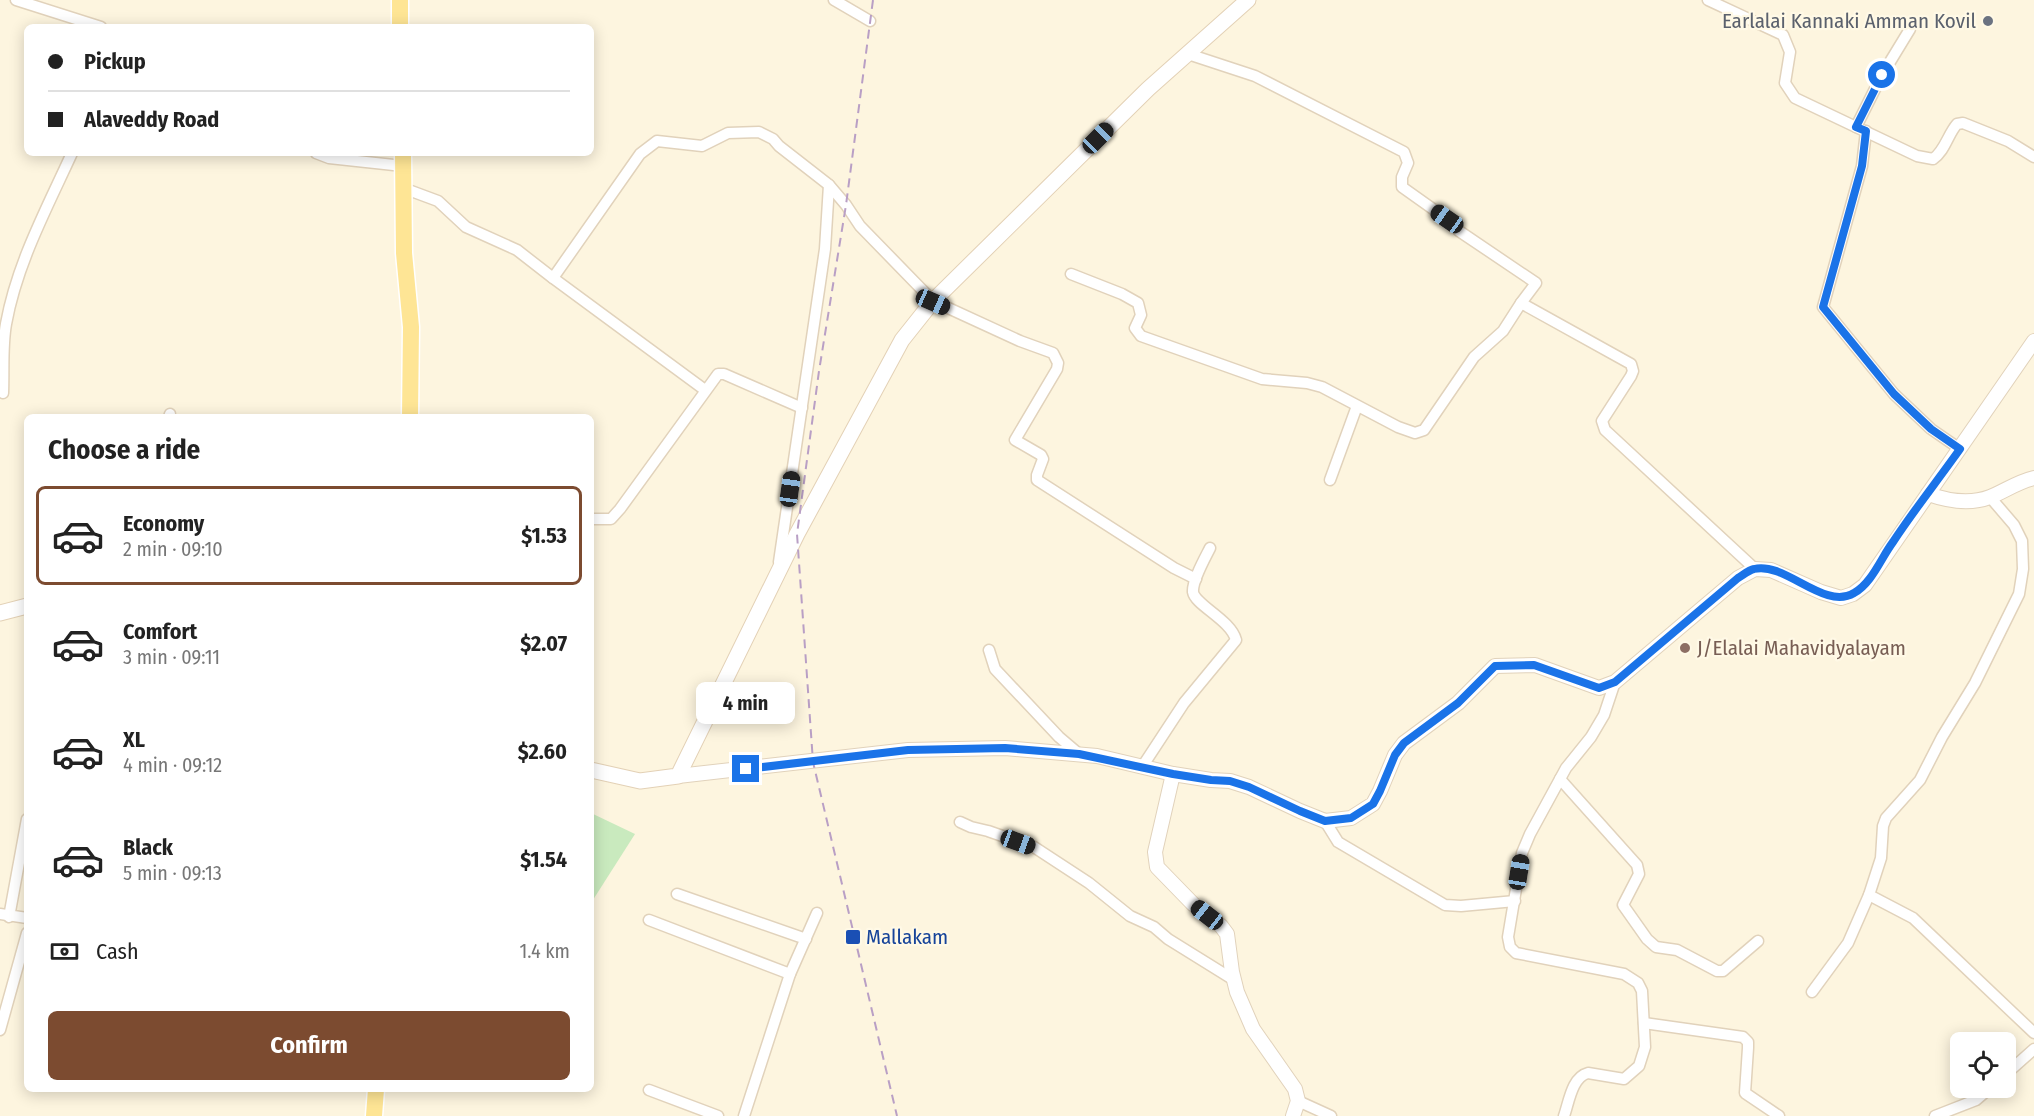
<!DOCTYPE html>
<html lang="en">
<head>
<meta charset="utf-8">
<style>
	body { margin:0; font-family:"Fira Sans Condensed",sans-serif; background:#f2f2f2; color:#222; height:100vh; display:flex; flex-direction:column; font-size:22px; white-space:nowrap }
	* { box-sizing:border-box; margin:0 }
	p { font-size:20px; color:#767676 }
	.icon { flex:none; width:33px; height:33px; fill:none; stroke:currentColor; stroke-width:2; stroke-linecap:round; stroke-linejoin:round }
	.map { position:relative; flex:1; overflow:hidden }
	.drawer { position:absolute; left:24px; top:414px; width:570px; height:678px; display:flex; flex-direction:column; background:#fff; border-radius:9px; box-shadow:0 3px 15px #0003 }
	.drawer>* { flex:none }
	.hud { position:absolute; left:24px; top:24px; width:570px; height:132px; border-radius:9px; box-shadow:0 3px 15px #0003; display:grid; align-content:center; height:132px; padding:0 24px; background:#fff }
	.fabs { position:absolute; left:1950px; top:1032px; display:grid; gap:12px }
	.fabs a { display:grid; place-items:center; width:66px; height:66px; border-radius:9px; background:#fff; box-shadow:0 3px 15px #0003; font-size:30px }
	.end { position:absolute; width:27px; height:27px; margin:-14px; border:8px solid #1a73e8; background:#fff; box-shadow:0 0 0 3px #fff }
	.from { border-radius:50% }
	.bubble { position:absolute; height:42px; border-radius:9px; background:#fff; box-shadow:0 3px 15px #0003; font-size:20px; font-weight:700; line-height:42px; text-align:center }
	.car { position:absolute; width:18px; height:36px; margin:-18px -9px; border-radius:8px; box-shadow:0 0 4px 2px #0007; background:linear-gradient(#222 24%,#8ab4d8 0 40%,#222 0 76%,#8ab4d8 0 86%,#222 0) }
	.hud b { display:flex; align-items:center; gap:21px; height:57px; font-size:22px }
	.hud b+b { border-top:2px solid #e0e0e0 }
	.hud i { width:15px; height:15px; background:#222 }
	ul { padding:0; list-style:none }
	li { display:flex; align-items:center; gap:18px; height:99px; margin:0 12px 9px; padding:0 12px; border:3px solid transparent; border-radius:9px }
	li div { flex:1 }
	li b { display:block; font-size:22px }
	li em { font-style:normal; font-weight:700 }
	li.current { border-color:#7c4b30 }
	li>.icon { width:54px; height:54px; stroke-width:1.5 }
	h2 { padding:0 24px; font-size:27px; line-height:72px }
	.pay { display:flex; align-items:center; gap:15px; height:66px; padding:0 24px; font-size:22px }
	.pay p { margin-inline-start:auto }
	.action { display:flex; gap:12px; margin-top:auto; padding:12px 24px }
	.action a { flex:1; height:69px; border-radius:9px; background:#7c4b30; color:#fff; font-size:24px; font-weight:700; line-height:69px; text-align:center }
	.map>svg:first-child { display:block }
</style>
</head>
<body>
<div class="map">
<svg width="2034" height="1116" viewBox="0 0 2034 1116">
	<rect width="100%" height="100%" fill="#fdf5df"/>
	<polygon fill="#c9eabe" points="591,813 635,834 591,903"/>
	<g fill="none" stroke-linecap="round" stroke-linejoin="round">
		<g stroke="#e1d2bb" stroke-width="13">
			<g id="minor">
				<polyline points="16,0 101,27"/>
				<polyline points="834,0 870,21"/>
				<path d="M1708,0l75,35 7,17 -5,31 10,15 122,58 16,3c12,-8 15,-25 24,-35l6,-1 45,18 26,16"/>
				<polyline points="1188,54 1255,76 1404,152 1408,163 1402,177 1402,187 1447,219 1459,231 1536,283 1521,303 1631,364 1633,371 1631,376 1602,421 1605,430 1755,569"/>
				<polyline points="1856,127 1882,75 1910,29"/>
				<polyline points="1866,131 1862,166 1823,307 1894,394 1931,429 1960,449"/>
				<polyline points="316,153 329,158 403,166"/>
				<polyline points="403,188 438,201 466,227 517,250 553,278 640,154 657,141 702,146 728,133 759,132 773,139 779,146 829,185 846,205 860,226 933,301 1020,341 1053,353 1058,363 1057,369 1015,440 1041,455 1043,459 1037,475 1037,480 1174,568 1196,579"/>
				<polyline points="1071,274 1122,294 1138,303 1141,315 1135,328 1141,336 1262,379 1307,383 1322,387 1398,427 1415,433 1424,430 1474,357 1503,331 1521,303"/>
				<polyline points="553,278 705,390"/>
				<path d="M3,393c1,-23 -1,-47 3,-69 11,-61 41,-116 66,-171"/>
				<polyline points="169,417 170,414"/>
				<polyline points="1330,480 1357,406"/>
				<polyline points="591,519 611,519 620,509 718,374 724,374 802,408"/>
				<polyline points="779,562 825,249 829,185"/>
				<polyline points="989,650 995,669 1059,737 1079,754"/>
				<path d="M1142,767l42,-64 52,-63c-5,-20 -41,-35 -43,-48 -1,-11 12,-34 17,-44"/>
				<polyline points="1560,779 1637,865 1639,874 1623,905 1647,939 1656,947 1677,950 1717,971 1723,971 1758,941"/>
				<polyline points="1325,821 1338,842 1445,905 1461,906 1515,901"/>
				<polyline points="960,822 971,827 988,831 1034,847 1089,883 1130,916 1154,927 1168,939 1234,980"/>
				<polyline points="677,894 806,939"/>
				<polyline points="1869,895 1913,918 2034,1033"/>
				<polyline points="0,914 27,918"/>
				<polyline points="9,917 27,819"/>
				<polyline points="649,920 790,974"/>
				<polyline points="1812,992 1848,943 1869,895 1881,858 1883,826 1886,818 1920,780 1942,737 1975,683 2019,594 2023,569 2022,541 2014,525 1990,497"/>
				<polyline points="1644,1023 1743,1037 1748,1042 1748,1048 1745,1093 1779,1116"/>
				<polyline points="0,1030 27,933"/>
				<polyline points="2006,1074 2034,1049"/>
				<polyline points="649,1090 718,1116"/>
				<polyline points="1298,1101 1331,1116"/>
				<polyline points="744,1116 790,974 817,913"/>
				<path d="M1564,1116c5,-14 8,-39 24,-43l36,6 15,-13 6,-19 -3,-56 -4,-8 -14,-9 -108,-21 -6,-6 -2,-10 14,-84 8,-19 36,-66 25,-31 13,-22 11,-33"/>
				<polyline points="1935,1116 1976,1100 1990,1088"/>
			</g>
		</g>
		<g stroke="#e1d2bb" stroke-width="16">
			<g id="tertiary">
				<path d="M1928,494c20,7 41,11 62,3 15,-6 27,-15 44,-19"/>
				<polyline points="1173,774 1155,852 1157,867 1193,904 1221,926 1227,934 1232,972 1237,992 1253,1029 1295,1089 1298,1101 1293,1116"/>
				<polyline points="678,776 908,750 1005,748 1097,756 1173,774 1211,780 1230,781 1249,787 1300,811 1325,821 1351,818 1373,804 1380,791 1395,755 1404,743 1458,703 1495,666 1535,665 1599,688 1615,682 1738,578 1755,569 1771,570 1821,592 1841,598 1853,594 1865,585 2034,341"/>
			</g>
		</g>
		<g stroke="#e3d1b6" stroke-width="17">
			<g id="secondary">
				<polyline points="0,613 27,606"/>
				<polyline points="591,770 640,781 678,776 797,534 902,340 933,301 1148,89 1248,0"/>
			</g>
		</g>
		<g stroke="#fff" stroke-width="19">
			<g id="primary">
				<polyline points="400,0 400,27"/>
				<polyline points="403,153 404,253 411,327 410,417"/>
				<polyline points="374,1116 376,1089"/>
			</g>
		</g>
		<use href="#minor" stroke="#fff" stroke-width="10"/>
		<use href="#tertiary" stroke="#fff" stroke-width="14"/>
		<use href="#secondary" stroke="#fff" stroke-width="15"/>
		<use href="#primary" stroke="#fee595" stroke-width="16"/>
		<polyline stroke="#b99fc5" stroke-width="2" stroke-dasharray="9 6" stroke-linecap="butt" points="873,0 846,205 819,371 797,534 813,762 897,1116"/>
	</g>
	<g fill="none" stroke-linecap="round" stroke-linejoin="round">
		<path stroke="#1a73e8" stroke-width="8" d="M746,769l162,-19 97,-2 74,6 94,20 38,6 19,1 19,6 51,24 25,10 26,-3 22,-14 7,-13 15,-36 9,-12 54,-40 37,-37 39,-1 65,23 16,-6 123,-104c5,-3 11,-8 16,-9 31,-8 70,42 100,24 18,-10 27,-35 39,-51 21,-32 45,-62 67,-93l-29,-20 -37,-35 -71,-87 39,-141 4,-35 -10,-4 26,-52"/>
	</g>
	<circle fill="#6b7280" stroke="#fff9e6" stroke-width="2" cx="1988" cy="21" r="6"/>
	<circle fill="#8d6e63" stroke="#fff9e6" stroke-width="2" cx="1685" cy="648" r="6"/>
	<rect fill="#1a4fb4" stroke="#fff9e6" stroke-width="2" x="845" y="929" width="16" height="16" rx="3"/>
	<g text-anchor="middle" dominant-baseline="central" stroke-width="4.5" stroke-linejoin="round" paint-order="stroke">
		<g font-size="21" fill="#5b616d" stroke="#fff9e6" text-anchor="end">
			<text x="1976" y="21">Earlalai Kannaki Amman Kovil</text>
		</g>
		<g font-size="21" fill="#785e54" stroke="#fff9e6" text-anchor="start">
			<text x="1697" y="648">J/Elalai Mahavidyalayam</text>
		</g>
		<g font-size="21" fill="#164399" stroke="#fff9e6" text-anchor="start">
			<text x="866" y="937">Mallakam</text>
		</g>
	</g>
</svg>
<div class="fabs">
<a><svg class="icon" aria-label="locate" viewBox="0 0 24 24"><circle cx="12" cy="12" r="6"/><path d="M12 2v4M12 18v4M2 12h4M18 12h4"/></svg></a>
</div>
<i class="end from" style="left:1882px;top:75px"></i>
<i class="end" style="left:746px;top:769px"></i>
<div class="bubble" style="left:696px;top:682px;width:99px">4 min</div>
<i class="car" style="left:1098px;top:138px;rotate:45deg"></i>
<i class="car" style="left:1447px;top:219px;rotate:305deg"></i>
<i class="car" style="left:933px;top:302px;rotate:114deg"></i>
<i class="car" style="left:790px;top:489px;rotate:8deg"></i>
<i class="car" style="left:1018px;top:842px;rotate:110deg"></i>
<i class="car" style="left:1519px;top:872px;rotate:9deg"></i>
<i class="car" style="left:1207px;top:915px;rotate:308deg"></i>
<div class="hud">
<b><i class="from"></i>Pickup</b>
<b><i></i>Alaveddy Road</b>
</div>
<section class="drawer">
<h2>Choose a ride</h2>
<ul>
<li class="current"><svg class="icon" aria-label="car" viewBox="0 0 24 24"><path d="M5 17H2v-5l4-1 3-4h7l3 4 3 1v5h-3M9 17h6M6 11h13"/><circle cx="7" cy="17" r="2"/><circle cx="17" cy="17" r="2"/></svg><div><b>Economy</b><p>2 min · 09:10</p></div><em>$1.53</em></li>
<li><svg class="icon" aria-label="car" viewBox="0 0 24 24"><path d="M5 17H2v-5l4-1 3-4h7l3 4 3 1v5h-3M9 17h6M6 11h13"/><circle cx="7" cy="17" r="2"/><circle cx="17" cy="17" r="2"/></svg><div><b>Comfort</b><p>3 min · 09:11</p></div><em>$2.07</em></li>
<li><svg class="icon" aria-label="car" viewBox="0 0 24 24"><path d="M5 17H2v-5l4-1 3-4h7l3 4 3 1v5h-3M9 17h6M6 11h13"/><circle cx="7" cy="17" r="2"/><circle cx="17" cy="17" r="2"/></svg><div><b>XL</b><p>4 min · 09:12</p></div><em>$2.60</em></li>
<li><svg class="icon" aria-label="car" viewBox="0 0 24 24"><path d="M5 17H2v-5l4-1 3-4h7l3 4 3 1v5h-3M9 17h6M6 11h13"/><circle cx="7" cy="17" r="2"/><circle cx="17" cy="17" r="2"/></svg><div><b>Black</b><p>5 min · 09:13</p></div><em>$1.54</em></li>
</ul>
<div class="pay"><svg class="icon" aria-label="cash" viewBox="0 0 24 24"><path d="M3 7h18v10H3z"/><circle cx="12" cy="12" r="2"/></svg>Cash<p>1.4 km</p></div>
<div class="action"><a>Confirm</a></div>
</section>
</div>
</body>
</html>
